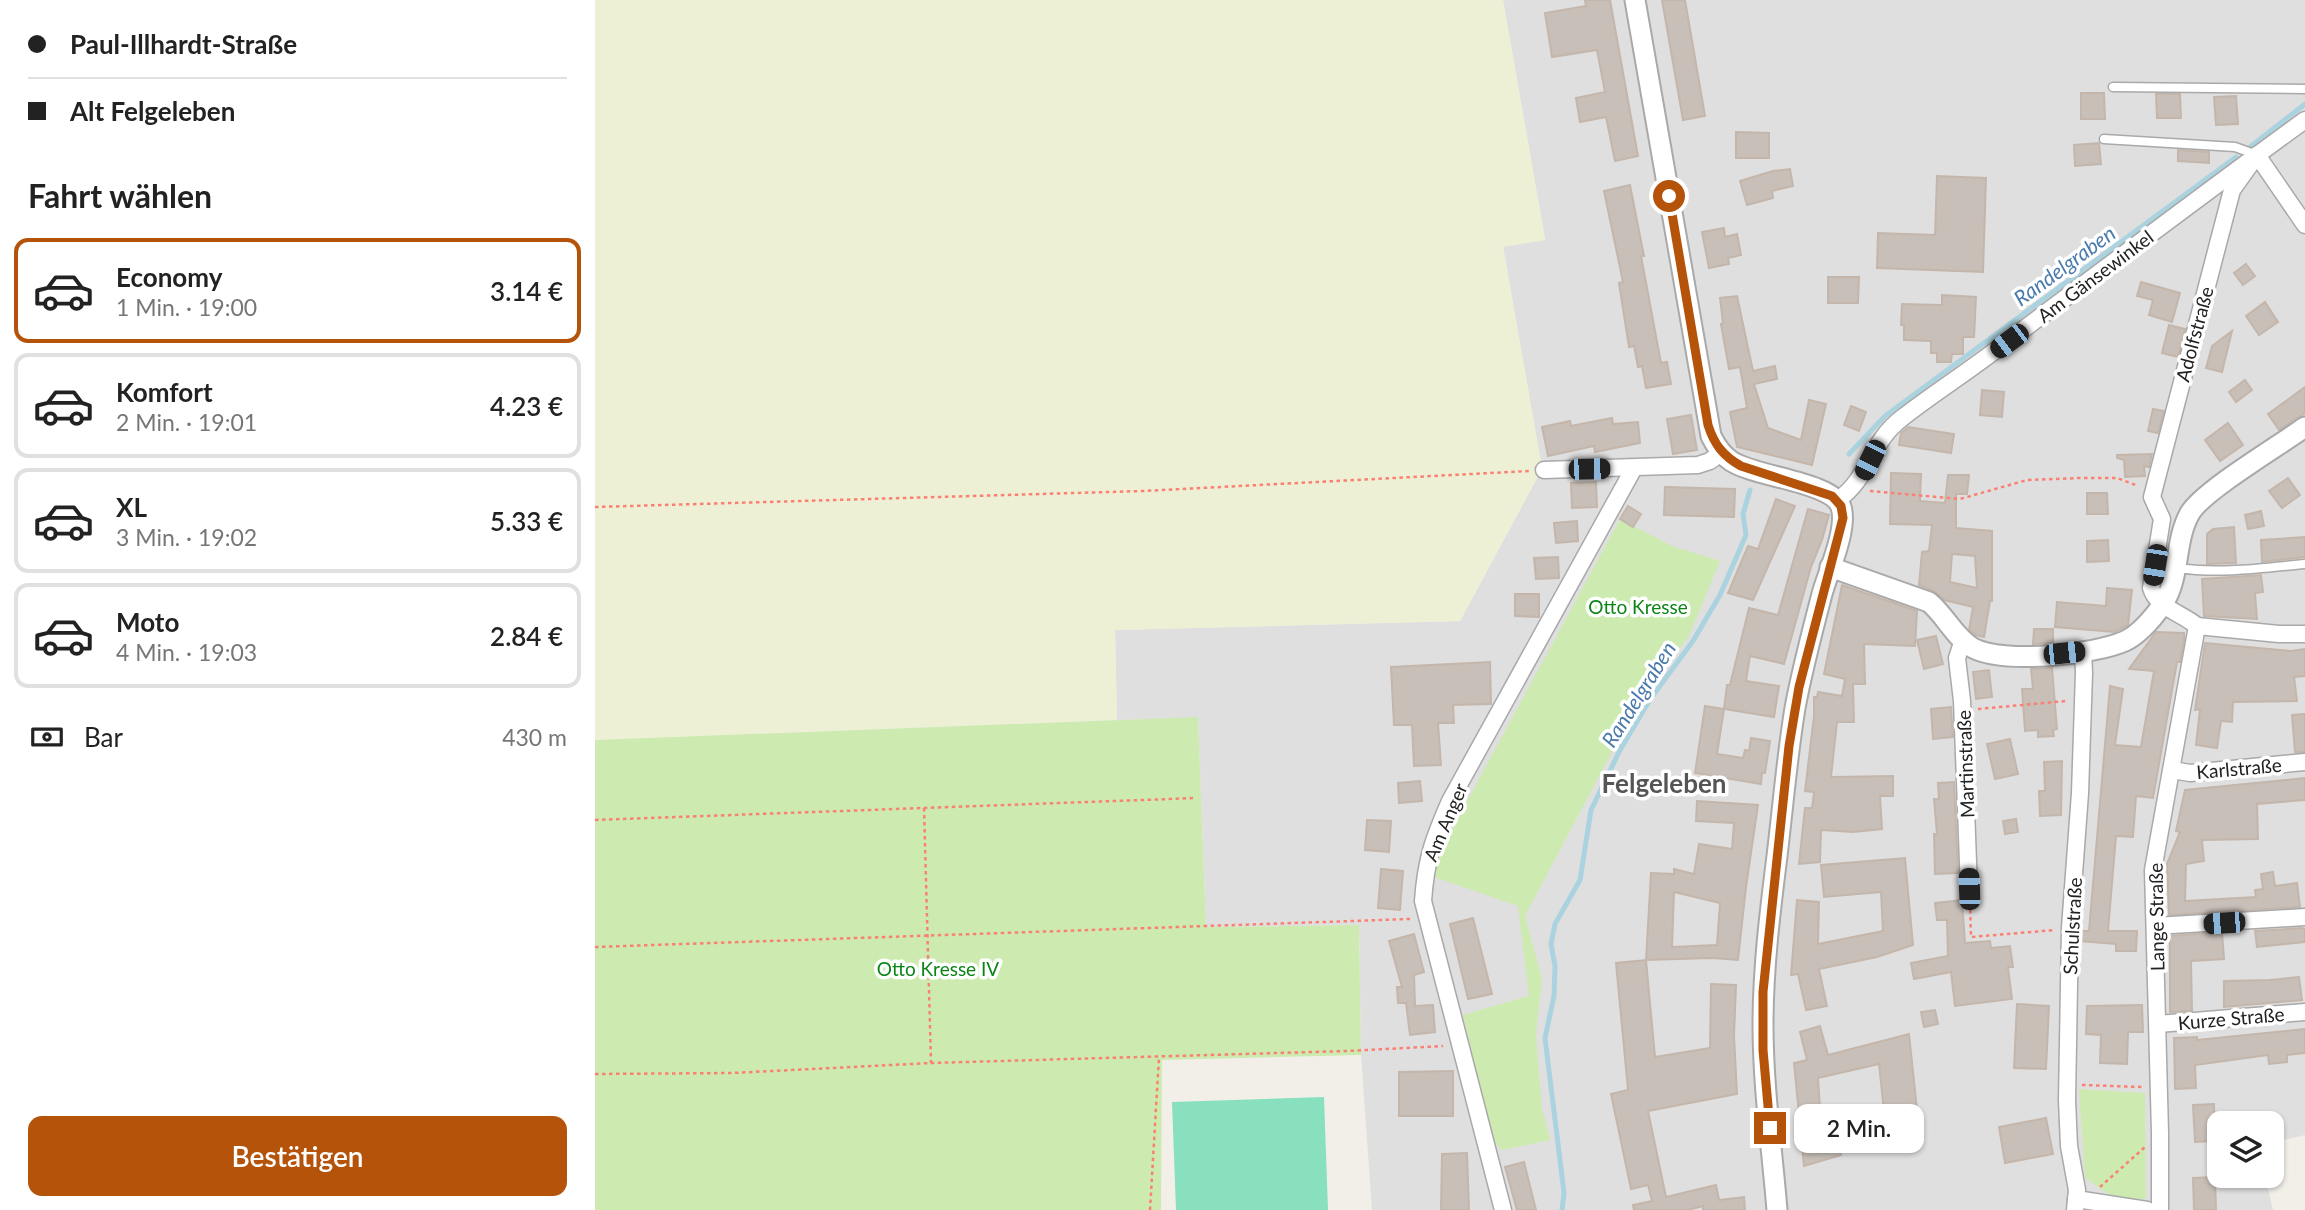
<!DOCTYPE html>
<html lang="de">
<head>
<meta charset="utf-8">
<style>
	body { margin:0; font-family:Lato,sans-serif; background:#f2f2f2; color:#222; height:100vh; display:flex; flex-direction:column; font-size:26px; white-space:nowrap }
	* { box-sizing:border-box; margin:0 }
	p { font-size:23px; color:#767676 }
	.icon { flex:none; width:38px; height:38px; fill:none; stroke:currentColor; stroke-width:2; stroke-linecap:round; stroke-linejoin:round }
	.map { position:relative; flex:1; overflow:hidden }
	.side { display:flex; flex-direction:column; background:#fff; width:595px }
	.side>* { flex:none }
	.banner { display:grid; align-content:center; height:154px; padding:0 28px; background:#fff }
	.tools { position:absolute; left:1612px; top:1111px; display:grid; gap:14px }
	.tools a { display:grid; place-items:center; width:77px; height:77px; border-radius:14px; background:#fff; box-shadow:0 2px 5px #0004; font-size:35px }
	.end { position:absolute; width:32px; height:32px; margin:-16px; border:9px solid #b45309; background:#fff; box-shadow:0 0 0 4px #fff }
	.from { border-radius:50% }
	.bubble { position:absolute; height:49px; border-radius:14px; background:#fff; box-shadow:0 2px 5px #0004; font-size:23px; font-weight:600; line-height:49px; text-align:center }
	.car { position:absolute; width:21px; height:42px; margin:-21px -10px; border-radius:9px; box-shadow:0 0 5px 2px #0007; background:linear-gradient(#222 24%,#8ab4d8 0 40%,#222 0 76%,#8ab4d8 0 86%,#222 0) }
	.banner b { display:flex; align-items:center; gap:24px; height:66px; font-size:26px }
	.banner b+b { border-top:2px solid #e0e0e0 }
	.banner i { width:18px; height:18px; background:#222 }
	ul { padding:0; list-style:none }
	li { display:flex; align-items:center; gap:21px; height:105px; margin:0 14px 10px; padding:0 14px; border:4px solid #e0e0e0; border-radius:14px }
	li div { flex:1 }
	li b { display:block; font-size:26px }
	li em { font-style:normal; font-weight:600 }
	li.active { border-color:#b45309 }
	li>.icon { width:63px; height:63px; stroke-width:1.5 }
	h2 { padding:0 28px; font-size:32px; line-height:84px }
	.pay { display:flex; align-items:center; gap:18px; height:77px; padding:0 28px; font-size:26px }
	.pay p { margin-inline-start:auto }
	.action { display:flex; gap:14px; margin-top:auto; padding:14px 28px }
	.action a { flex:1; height:80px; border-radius:14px; background:#b45309; color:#fff; font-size:28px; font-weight:600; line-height:80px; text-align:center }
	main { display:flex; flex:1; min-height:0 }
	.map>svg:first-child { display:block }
</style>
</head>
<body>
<main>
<section class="side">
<div class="banner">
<b><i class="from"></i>Paul-Illhardt-Straße</b>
<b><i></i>Alt Felgeleben</b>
</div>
<h2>Fahrt wählen</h2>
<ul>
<li class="active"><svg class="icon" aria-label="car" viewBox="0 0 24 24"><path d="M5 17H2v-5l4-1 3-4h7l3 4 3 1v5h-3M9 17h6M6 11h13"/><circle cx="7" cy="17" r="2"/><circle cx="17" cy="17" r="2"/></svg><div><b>Economy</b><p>1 Min. · 19:00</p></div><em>3.14 €</em></li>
<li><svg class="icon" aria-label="car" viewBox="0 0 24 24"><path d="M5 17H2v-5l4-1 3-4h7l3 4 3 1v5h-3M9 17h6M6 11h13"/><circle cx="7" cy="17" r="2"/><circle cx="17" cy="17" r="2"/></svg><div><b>Komfort</b><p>2 Min. · 19:01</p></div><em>4.23 €</em></li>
<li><svg class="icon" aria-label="car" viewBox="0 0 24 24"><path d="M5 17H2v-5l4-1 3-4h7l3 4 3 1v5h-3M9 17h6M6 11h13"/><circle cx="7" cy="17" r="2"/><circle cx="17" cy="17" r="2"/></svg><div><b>XL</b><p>3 Min. · 19:02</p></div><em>5.33 €</em></li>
<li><svg class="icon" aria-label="car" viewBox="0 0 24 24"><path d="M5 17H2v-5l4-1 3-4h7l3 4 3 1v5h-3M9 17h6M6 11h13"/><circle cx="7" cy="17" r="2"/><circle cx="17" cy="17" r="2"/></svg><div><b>Moto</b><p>4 Min. · 19:03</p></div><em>2.84 €</em></li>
</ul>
<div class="pay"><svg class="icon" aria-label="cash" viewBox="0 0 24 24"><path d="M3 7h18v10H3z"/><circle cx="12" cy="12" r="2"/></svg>Bar<p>430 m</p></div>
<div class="action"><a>Bestätigen</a></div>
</section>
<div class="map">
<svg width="1710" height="1210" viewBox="0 0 1710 1210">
	<rect width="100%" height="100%" fill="#f2efe9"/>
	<polygon fill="#e0dfdf" points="908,0 1710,0 1710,1135 1677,1143 1676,1124 1624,1124 1624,1176 1670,1176 1678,1210 777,1210 766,1055 764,925 611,927 603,718 522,720 520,630 865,621 947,469 908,246 950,239"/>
	<polygon fill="#eef0d5" points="0,0 908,0 950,240 908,247 947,469 865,621 520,630 522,720 0,740"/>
	<g fill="#cdebb0">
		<polygon points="1025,519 1077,546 1125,561 1094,636 1037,714 930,916 947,979 941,1035 947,1109 955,1140 907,1150 897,1141 868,1015 934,996 923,906 836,876 863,818"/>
		<polygon points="603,717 611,927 764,925 766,1055 567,1060 566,1210 0,1210 0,740"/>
		<path d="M1484,1089l66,4 1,105c-23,8 -43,-6 -61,-21z"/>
	</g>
	<polygon fill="#88e0be" points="729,1097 733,1210 581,1210 577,1102"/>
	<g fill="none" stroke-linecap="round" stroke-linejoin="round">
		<g stroke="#aad3df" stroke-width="5">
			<polyline points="1655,147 1710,104"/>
			<polyline points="1254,454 1290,416 1641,157"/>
			<polyline points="967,1210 969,1193 950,1038 959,996 960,966 956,944 960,924 985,880 996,810 1025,750 1056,698 1098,641 1125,595 1151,535 1148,514 1155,490"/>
		</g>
	</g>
	<g fill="#c7bfb8" stroke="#c4b6ab" stroke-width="2" fill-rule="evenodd">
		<polygon points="990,0 1015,0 1043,156 1020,161 1011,117 985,122 981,98 1010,92 1002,50 957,57 950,13 991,6"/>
		<polygon points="1067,0 1090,0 1110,116 1088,120"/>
		<polygon points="1486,93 1509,93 1510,119 1486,119"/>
		<polygon points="1561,94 1585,94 1586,118 1562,118"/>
		<polygon points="1641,96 1643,124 1621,125 1619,97"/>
		<polygon points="1141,132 1174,133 1174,158 1141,158"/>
		<polygon points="1504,143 1506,164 1480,166 1479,145"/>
		<polygon points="1583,150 1614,152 1614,163 1583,161"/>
		<polygon points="1195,169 1198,186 1177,191 1178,198 1152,205 1145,181 1178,171"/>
		<polygon points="1342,176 1391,178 1388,272 1282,268 1283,233 1340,235"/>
		<polygon points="1035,185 1049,256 1046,256 1066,363 1072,362 1076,384 1051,388 1047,366 1043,367 1039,346 1034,347 1024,283 1028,282 1009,191"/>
		<polygon points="1129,228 1130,237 1142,234 1146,255 1133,258 1134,264 1114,268 1107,232"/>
		<polygon points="1651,264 1660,276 1648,285 1639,273"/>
		<polygon points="1233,277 1264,277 1263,303 1233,303"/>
		<polygon points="1546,282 1585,293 1577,322 1554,315 1558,300 1542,296"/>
		<polygon points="1347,295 1381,297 1379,337 1368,337 1368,354 1357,354 1356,362 1342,362 1342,353 1336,353 1336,341 1309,340 1309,325 1306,325 1307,304 1347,305"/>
		<polygon points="1142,296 1158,371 1180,366 1182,379 1159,384 1173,428 1206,440 1214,400 1231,404 1217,465 1142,447 1135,412 1152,408 1145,367 1134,369 1126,324 1128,323 1125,298"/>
		<polygon points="1670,302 1683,322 1664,335 1651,316"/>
		<polygon points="1574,325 1590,329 1583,357 1567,353"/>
		<polygon points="1637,331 1627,372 1611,368 1617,346"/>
		<polygon points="1650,380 1657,390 1641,402 1634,392"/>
		<polygon points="1710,387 1710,413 1684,430 1673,414"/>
		<polygon points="1387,390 1409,392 1407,417 1385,415"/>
		<polygon points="1256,406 1271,412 1264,431 1249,425"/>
		<polygon points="1558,409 1569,411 1563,433 1553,431"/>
		<polygon points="1096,415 1102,450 1078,454 1072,419"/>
		<polygon points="1017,418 1018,424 1043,422 1045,443 1000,452 999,446 953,456 947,427 975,421 976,426"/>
		<polygon points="1633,423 1648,445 1625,461 1610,440"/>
		<polygon points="1313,427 1359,434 1356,453 1304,445 1306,433"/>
		<polygon points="1557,454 1554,467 1549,466 1550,476 1530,477 1529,460 1522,458 1522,455"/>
		<path d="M1296,473l30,1 -1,27 25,2 3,-28h21l-2,19h-11v34l36,3v70h-2l-6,36 -8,-2 -7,-5 4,-23 -29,-7 -10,-9 -15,-6 3,-33 7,-1 3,-26 -42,-1zM1357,554l23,2 2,32 -27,-6z"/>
		<polygon points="1693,478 1705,495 1687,508 1674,491"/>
		<polygon points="1001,482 1002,507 977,508 976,483"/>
		<polygon points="1070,487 1140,489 1139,517 1069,515"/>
		<polygon points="1492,493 1512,493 1513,514 1492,514"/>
		<polygon points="1181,499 1200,506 1158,600 1133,593 1153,546 1163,549"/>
		<polygon points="1033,506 1046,514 1038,527 1025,519"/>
		<polygon points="1213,509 1234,515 1227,540 1216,567 1189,664 1155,656 1151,681 1184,686 1179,717 1129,709 1132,685 1135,685 1154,608 1183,615"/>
		<polygon points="1666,511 1669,526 1653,529 1650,515"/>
		<polygon points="982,521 983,541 961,543 959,523"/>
		<polygon points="1639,527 1641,563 1612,564 1612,534 1618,529"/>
		<polygon points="1710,537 1710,557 1667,562 1666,540"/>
		<polygon points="1513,540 1514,561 1492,562 1492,541"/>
		<polygon points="963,557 964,578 941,579 939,558"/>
		<polygon points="1666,575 1668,592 1660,593 1662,619 1609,616 1607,579"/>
		<polygon points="1247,585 1322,611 1320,646 1269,644 1270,684 1258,684 1259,722 1242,722 1236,777 1298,776 1298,796 1285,796 1287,829 1258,832 1226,830 1225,862 1204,864 1210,808 1217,808 1219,792 1210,791 1219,716 1219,697 1222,697 1223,692 1247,696 1250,679 1229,674"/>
		<polygon points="1512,588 1537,590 1533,625 1519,632 1460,627 1462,602 1511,606"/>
		<polygon points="920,594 944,594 944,617 920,616"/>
		<polygon points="1439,629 1458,629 1458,643 1438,644"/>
		<polygon points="1561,632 1589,633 1589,640 1585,662 1582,662 1558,798 1541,796 1538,837 1521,836 1513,931 1542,931 1541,951 1521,951 1521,944 1485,941 1485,931 1494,931 1515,686 1528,689 1520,745 1546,747 1559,671 1534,669"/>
		<polygon points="1341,636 1348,664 1329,669 1322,640"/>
		<polygon points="1610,643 1696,651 1710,649 1710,676 1699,677 1702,701 1638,702 1637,722 1626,721 1622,748 1601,745 1605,709 1600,710"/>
		<polygon points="895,662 896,704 858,705 859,723 843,723 846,765 819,766 817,725 799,725 796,667"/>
		<polygon points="1455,668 1457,668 1462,729 1458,730 1459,736 1443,737 1443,730 1430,731 1427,689 1438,689 1436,669"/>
		<polygon points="1394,670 1397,697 1381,699 1378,672"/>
		<polygon points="1110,706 1129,709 1122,754 1148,758 1150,750 1154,751 1156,738 1175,741 1170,773 1167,773 1166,784 1100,773"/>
		<polygon points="1356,707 1358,737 1338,739 1336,709"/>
		<polygon points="1710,714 1710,752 1700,752 1697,715"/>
		<polygon points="1415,739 1423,774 1400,779 1392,744"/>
		<polygon points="1467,761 1466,815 1445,816 1444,791 1450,791 1449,762"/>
		<polygon points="1710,778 1710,800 1662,804 1663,839 1607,840 1609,861 1591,864 1590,901 1661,897 1660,890 1668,889 1666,874 1678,872 1680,886 1702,883 1705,907 1574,915 1572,864 1585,832 1581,831 1590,790"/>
		<polygon points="825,781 827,801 804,803 803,783"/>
		<polygon points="1359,782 1363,873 1340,874 1339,834 1342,834 1339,799 1344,799 1343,783"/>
		<path d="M1102,801l61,4 -12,82 -8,73 -26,-2 -66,2 5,-87 23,1v-5l20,5 5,-30 33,5 2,-26 -38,-2zM1079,892l46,11 -3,42 -45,2z"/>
		<polygon points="1421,819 1423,832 1410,834 1408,821"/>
		<polygon points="772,820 796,821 794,852 770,850"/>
		<polygon points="1310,858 1318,945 1282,957 1224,969 1232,1006 1211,1010 1203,974 1196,975 1202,900 1224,902 1223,944 1288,931 1286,892 1229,897 1226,865"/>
		<polygon points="786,869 808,871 805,910 783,908"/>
		<polygon points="1367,900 1370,943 1395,941 1396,948 1415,946 1418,967 1413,967 1417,999 1360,1006 1356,972 1319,979 1316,963 1353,956 1352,920 1342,920 1340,903"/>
		<polygon points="878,918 897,994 873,999 855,924"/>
		<polygon points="1707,928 1710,929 1710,942 1662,947 1660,931"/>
		<polygon points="1627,932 1629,959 1596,961 1597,1011 1575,1012 1575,936"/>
		<polygon points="819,934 829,972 819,975 820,1006 838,1005 840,1032 815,1035 811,1003 803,1003 802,987 807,987 794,941"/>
		<polygon points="1051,960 1060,1057 1115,1048 1116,984 1141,985 1139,1036 1142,1094 1053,1111 1071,1197 1121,1185 1124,1200 1149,1197 1150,1210 1108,1210 1108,1206 1093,1210 1039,1210 1038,1205 1057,1201 1053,1185 1036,1189 1016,1094 1033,1090 1021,963"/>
		<polygon points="1704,977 1707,1000 1629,1007 1629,981 1675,980"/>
		<polygon points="1422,1004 1454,1006 1451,1069 1419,1068"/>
		<polygon points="1547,1005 1548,1032 1533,1032 1532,1064 1505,1063 1506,1035 1491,1034 1492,1006"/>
		<polygon points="1340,1010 1343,1024 1329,1027 1326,1012"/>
		<path d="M1225,1026l8,29 81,-21 9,85 -32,7 1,6 -49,11 3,12 -37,11 -10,-103 13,-3 -7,-28zM1284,1064l5,47 -63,14 -3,-47z"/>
		<polygon points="1710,1029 1710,1053 1692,1055 1692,1062 1674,1064 1673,1055 1600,1065 1601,1088 1580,1089 1579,1038 1602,1037 1602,1040"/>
		<polygon points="858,1071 858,1116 804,1116 804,1072"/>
		<polygon points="1619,1104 1620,1141 1600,1142 1598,1105"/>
		<polygon points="1451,1118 1458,1154 1410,1163 1404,1127"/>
		<polygon points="872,1153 874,1210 846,1210 847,1154"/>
		<polygon points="929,1162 941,1210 922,1210 910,1167"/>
		<polygon points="1620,1177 1621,1210 1599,1210 1598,1178"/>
	</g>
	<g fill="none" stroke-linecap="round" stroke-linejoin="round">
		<g stroke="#a9a9a9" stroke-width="11">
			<g id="service">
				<polyline points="1518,87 1710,89"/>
				<polyline points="1509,139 1640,147 1662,155"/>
				<path d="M1582,568c43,6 85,0 128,-4"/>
			</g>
		</g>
		<g stroke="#a9a9a9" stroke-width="19">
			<g id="minor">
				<polyline points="949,470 1103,465 1115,461 1127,452"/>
				<path d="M1243,500c33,-24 31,-57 64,-82 32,-25 67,-47 99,-72 101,-75 202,-152 304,-226"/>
				<polyline points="1602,626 1684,634 1710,634"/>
				<polyline points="1368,640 1362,658 1367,701 1374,889"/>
				<polyline points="1577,770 1595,773 1710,762"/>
				<polyline points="1560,926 1710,917"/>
				<polyline points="1563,1024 1710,1012"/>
				<polyline points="1481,1199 1552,1210"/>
				<path d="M908,1210l-80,-309c3,-42 10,-61 27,-100l184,-333"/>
				<polyline points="1480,1210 1482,1190 1474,1146 1472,1100 1475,928 1485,793 1489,673 1488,651"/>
				<path d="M1565,1210v-77l-7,-263 44,-244c-15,-13 -40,-18 -46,-38l11,-69 -10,-22 80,-307 25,-35 48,70"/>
			</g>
		</g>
		<g stroke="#a9a9a9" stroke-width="23">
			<g id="tertiary">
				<path d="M1040,0l76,436c5,10 11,19 20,25 24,16 102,21 110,46 7,22 -13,65 -19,87 -10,38 -20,76 -27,114 -8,49 -12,98 -18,148 -7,56 -14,112 -14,169 0,62 9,124 14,185"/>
				<path d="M1235,567l99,35c16,13 26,36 44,46 30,16 121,7 152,-7 15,-7 28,-23 38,-37 18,-28 11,-63 27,-91 13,-22 90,-68 115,-86"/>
			</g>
		</g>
		<g stroke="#fa8072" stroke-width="2.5" stroke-dasharray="3.5 3.5" stroke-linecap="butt">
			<polyline points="1275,491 1365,499 1432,480 1485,478 1522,478 1543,486"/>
			<polyline points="0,507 548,491 934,471"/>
			<polyline points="1383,709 1471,701"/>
			<polyline points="329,808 336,1063"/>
			<polyline points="0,820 601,798"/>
			<polyline points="1375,903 1376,937 1460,930"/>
			<polyline points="0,947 815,919"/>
			<polyline points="0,1074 137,1073 336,1063 752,1051 848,1046"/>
			<polyline points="1487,1085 1547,1087"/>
			<polyline points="1505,1187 1550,1147"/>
			<polyline points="555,1210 564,1057"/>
		</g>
		<use href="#service" stroke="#fff" stroke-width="8"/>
		<use href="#minor" stroke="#fff" stroke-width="16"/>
		<use href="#tertiary" stroke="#fff" stroke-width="19"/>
	</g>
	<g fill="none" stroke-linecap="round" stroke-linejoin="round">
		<path stroke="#b45309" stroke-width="9" d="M1074,196l39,229c6,19 15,31 33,41l91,30 9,10 2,12 -44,169 -10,59 -26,246v58l7,78"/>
	</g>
	<g text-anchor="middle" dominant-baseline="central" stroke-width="7" stroke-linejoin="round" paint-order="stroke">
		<g font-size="19" fill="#222" stroke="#fff">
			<text transform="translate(1500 276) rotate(-37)">Am Gänsewinkel</text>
			<text transform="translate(1599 334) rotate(-75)">Adolfstraße</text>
			<text transform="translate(1370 764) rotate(-92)">Martinstraße</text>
			<text transform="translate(1644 768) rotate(-5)">Karlstraße</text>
			<text transform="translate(850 822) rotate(-67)">Am Anger</text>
			<text transform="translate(1561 917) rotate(-91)">Lange Straße</text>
			<text transform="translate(1477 926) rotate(-87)">Schulstraße</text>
			<text transform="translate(1636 1018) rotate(-5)">Kurze Straße</text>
		</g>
		<g font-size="19" fill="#0c8416" stroke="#fff">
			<text x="1043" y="606">Otto Kresse</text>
			<text x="343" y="968">Otto Kresse IV</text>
		</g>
		<g font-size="21" font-style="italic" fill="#4a7aab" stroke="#fff">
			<text transform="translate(1469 265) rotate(-36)">Randelgraben</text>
			<text transform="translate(1043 694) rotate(-58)">Randelgraben</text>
		</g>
		<g font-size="26" font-weight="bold" fill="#555" stroke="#fff">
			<text x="1069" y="783">Felgeleben</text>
		</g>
	</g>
</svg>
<div class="tools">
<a><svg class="icon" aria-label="layers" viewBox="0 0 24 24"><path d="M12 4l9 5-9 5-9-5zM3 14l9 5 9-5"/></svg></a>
</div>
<i class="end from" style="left:1074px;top:196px"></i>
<i class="end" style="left:1175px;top:1128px"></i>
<div class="bubble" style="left:1199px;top:1104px;width:130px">2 Min.</div>
<i class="car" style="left:1414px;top:341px;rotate:233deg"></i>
<i class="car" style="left:1275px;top:460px;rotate:206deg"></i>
<i class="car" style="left:994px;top:469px;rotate:89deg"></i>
<i class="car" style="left:1560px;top:565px;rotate:189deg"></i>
<i class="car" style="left:1469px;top:653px;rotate:84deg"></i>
<i class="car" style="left:1374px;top:889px;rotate:358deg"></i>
<i class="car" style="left:1629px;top:923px;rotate:266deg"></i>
</div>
</main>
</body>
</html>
